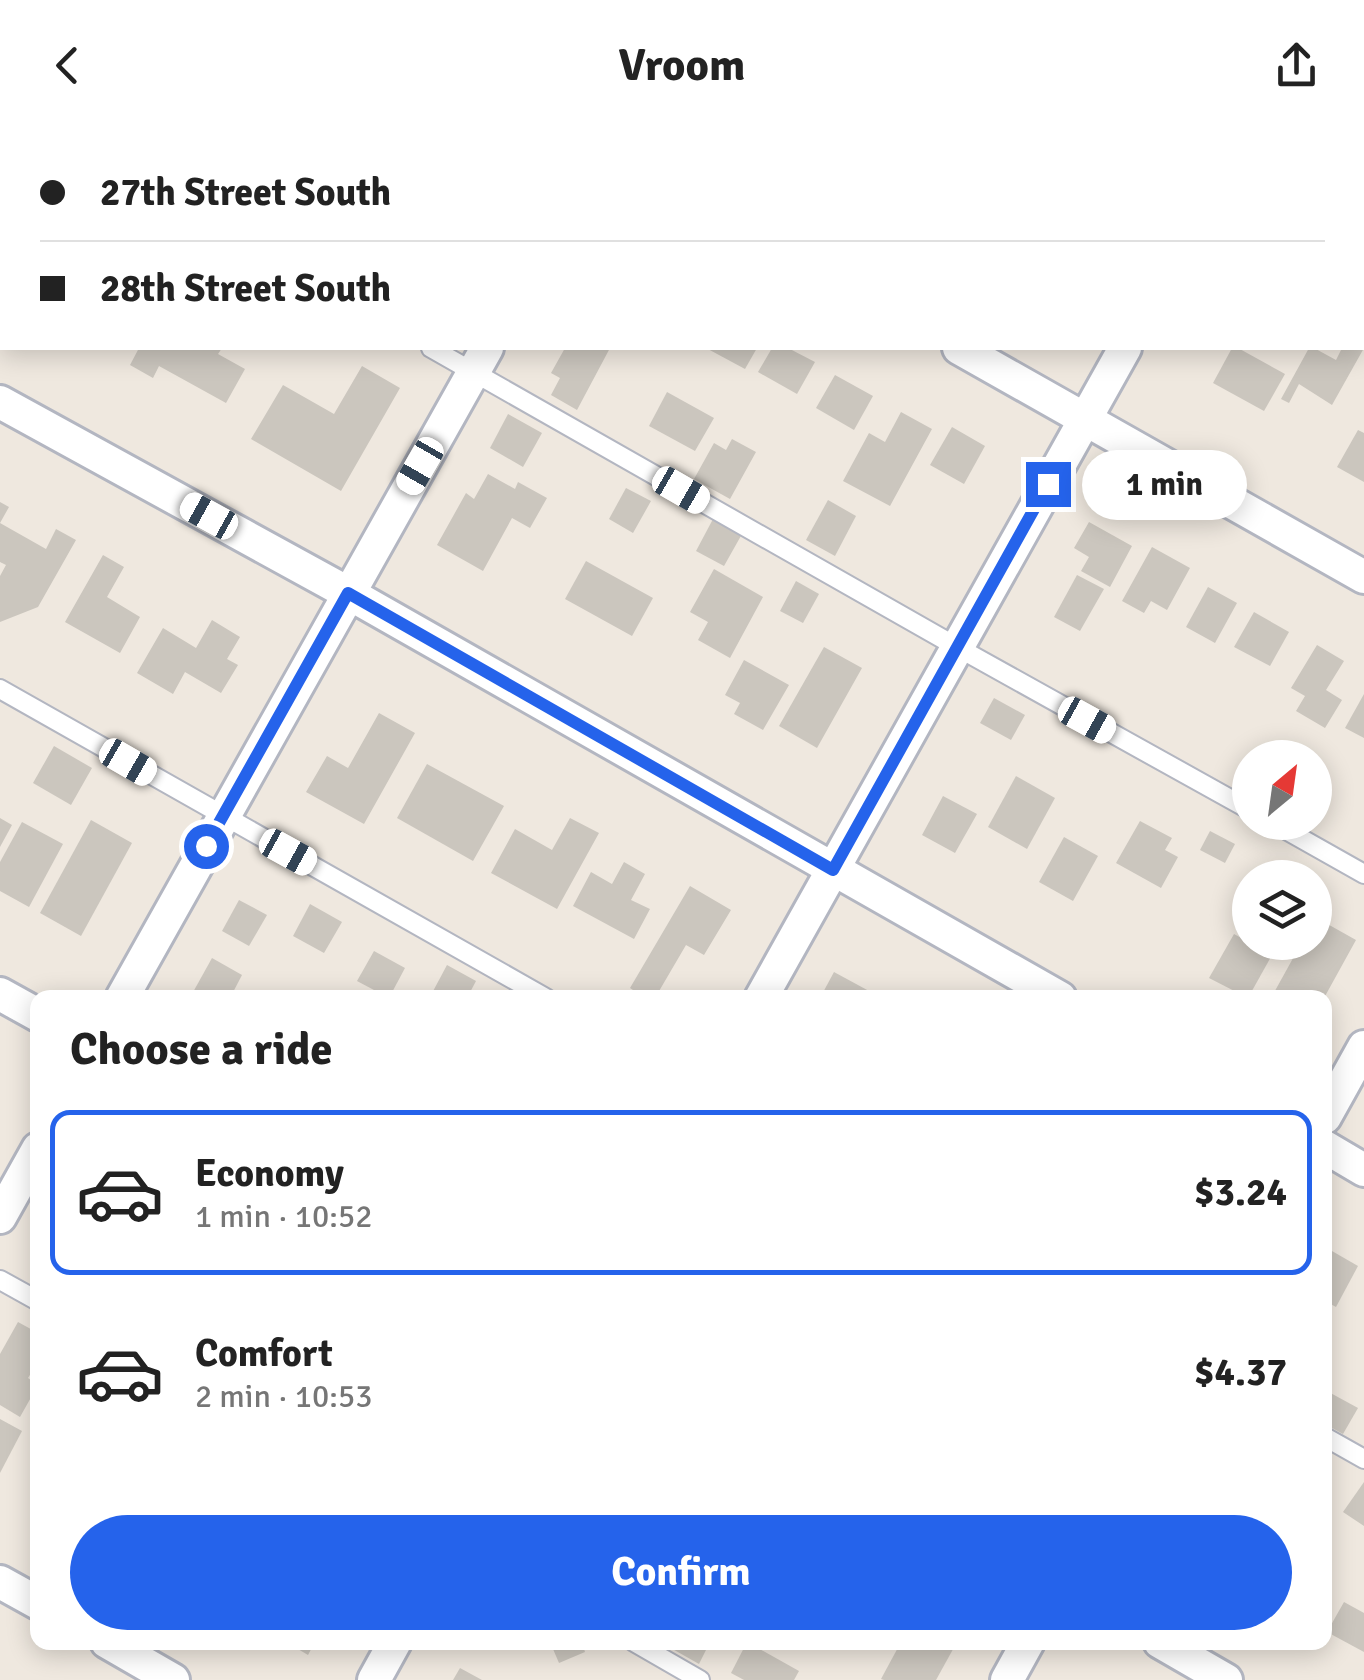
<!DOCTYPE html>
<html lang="en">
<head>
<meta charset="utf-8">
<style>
	body { margin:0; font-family:Signika,sans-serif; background:#f2f2f2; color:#222; height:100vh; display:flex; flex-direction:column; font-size:38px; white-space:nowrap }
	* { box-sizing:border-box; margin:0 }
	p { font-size:32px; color:#767676 }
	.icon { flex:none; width:55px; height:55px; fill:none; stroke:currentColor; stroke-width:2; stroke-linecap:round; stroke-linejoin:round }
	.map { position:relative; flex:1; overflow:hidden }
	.sheet { position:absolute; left:30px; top:860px; width:1302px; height:660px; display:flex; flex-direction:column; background:#fff; border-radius:20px; box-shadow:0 5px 25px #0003 }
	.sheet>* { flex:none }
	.hud { position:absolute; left:0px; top:0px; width:1365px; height:220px; box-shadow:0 5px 25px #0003; display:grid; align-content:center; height:220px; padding:0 40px; background:#fff }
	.needle { width:65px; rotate:29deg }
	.buttons { position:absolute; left:1232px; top:610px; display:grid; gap:20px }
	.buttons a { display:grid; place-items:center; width:100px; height:100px; border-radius:50%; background:#fff; box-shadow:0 5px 25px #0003; font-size:50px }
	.end { position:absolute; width:45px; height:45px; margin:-22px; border:12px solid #2563eb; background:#fff; box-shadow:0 0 0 5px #fff }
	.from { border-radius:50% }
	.bubble { position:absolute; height:70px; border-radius:35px; background:#fff; box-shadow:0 5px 25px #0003; font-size:32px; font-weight:700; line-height:70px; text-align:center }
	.car { position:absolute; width:30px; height:60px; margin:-30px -15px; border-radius:12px; box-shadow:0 0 8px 2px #0007; background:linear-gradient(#fff 24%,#345 0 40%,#fff 0 76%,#345 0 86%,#fff 0) }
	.hud b { display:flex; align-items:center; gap:35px; height:95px; font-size:38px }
	.hud b+b { border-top:2px solid #e0e0e0 }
	.hud i { width:25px; height:25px; background:#222 }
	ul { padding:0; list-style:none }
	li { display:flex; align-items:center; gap:30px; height:165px; margin:0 20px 15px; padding:0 20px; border:5px solid transparent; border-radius:20px }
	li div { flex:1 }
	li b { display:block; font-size:38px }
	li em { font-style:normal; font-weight:700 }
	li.selected { border-color:#2563eb }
	li>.icon { width:90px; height:90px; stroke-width:1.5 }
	h2 { padding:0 40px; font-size:45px; line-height:120px }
	.cta { display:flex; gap:20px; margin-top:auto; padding:20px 40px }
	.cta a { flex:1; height:115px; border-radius:60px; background:#2563eb; color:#fff; font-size:40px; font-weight:700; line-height:115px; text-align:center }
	header { display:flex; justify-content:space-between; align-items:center; height:130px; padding:0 40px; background:#fff; font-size:45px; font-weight:700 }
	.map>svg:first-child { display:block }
</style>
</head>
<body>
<header><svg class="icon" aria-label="back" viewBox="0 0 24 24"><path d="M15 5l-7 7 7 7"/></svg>Vroom<svg class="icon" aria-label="share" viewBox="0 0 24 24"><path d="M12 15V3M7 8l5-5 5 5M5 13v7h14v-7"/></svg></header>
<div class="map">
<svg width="1364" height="1550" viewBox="0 0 1364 1550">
	<rect width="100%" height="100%" fill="#efe8df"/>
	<g fill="#cbc6be">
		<polygon points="139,218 222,218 218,224 245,239 226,273 159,236 153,248 130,235"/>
		<polygon points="565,218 610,218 577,280 551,265 560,248 551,243"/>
		<polygon points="706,218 757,218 745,239"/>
		<polygon points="772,218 788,218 815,232 797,264 758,242"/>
		<polygon points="1232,218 1238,218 1285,244 1264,281 1213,253"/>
		<polygon points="1309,218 1314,218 1336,230 1342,218 1364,218 1332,275 1299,254 1289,273 1281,269"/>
		<polygon points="362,236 400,258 341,361 251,309 283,255 334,284"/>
		<polygon points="835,245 873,266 854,300 816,278"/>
		<polygon points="667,262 714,288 695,321 649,296"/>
		<polygon points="901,282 932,299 890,376 843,351 869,303 885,312"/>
		<polygon points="508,284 542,303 523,337 490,318"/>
		<polygon points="952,297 985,316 964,354 930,335"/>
		<polygon points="1358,300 1364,303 1364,352 1337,337"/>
		<polygon points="732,309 756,322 730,369 694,349 714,313 726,320"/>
		<polygon points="488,344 515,359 518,352 547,368 530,398 512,388 483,441 437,415 466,363 474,369"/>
		<polygon points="626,358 651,371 633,403 609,389"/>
		<polygon points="828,370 856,386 835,426 806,410"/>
		<polygon points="0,372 9,377 0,393"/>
		<polygon points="713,389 742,404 724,436 696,421"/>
		<polygon points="1089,392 1132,416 1110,457 1081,441 1089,427 1074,418"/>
		<polygon points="0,393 46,419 56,399 76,410 38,477 0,492 0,446 6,435 0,432"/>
		<polygon points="1152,417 1190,438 1167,480 1151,471 1144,483 1122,471"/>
		<polygon points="103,425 124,437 107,467 140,487 120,523 65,492"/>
		<polygon points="586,431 653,468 632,506 565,469"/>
		<polygon points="714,439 763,467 730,528 698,510 708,492 690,482"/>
		<polygon points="1077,445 1104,459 1080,501 1054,487"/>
		<polygon points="796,451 819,464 803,493 780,481"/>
		<polygon points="1208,457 1237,473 1215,513 1186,497"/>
		<polygon points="1254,482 1289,502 1270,536 1234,517"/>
		<polygon points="212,490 240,507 227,529 238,535 221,563 185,542 173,564 137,543 163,498 196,518"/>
		<polygon points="1317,515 1344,531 1326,560 1342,570 1325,598 1296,581 1305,566 1291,558"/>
		<polygon points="824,517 862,538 817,618 779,596"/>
		<polygon points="744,530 789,555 763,600 734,584 740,573 725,565"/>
		<polygon points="1364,564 1364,608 1345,598"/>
		<polygon points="994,568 1025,585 1011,610 980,593"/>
		<polygon points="379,583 415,603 364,694 306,662 327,626 348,638"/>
		<polygon points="54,616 92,638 71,675 33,653"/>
		<polygon points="427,634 504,676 473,731 397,688"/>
		<polygon points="1016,646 1055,668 1027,719 988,697"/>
		<polygon points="943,666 977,684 955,723 922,705"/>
		<polygon points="0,688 12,695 0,717"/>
		<polygon points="570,688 599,703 557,779 491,743 515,699 552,720"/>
		<polygon points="91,690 132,713 81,806 40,783"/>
		<polygon points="1140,691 1172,708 1165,720 1178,727 1161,758 1116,733"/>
		<polygon points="22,692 63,714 29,777 0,761 0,732"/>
		<polygon points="1210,701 1235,714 1225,733 1200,720"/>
		<polygon points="1064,707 1098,726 1073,771 1039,752"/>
		<polygon points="624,732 645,744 631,770 650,779 634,809 573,776 591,742 612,754"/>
		<polygon points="690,756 731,780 704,825 686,815 655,868 645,868 630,858"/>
		<polygon points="239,770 267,785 249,816 222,801"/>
		<polygon points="310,774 342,792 324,823 293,806"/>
		<polygon points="1315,787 1356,810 1324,868 1271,868 1302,812 1315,812"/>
		<polygon points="1234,804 1272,825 1248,868 1209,848"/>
		<polygon points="374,821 405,838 389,868 357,851"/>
		<polygon points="212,828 242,845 230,868 197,868 192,864"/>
		<polygon points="447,835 476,851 467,868 435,868 431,865"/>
		<polygon points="834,842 869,861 865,868 820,868"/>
		<polygon points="1325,1117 1358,1136 1336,1177 1325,1171"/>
		<polygon points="18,1192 38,1203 38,1232 28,1248 38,1255 20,1287 0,1275 0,1224"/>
		<polygon points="1325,1260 1358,1278 1343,1304 1325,1294"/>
		<polygon points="0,1289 22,1301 0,1343"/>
		<polygon points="1364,1352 1364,1396 1343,1382"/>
		<polygon points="1344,1472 1364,1483 1364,1522 1327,1502"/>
		<polygon points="286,1512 315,1512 308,1525"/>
		<polygon points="550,1512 582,1512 585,1522 559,1533"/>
		<polygon points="671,1512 710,1512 699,1534 669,1517"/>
		<polygon points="747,1512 799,1541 794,1550 744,1550 731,1543"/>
		<polygon points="901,1512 957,1512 936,1550 884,1550 881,1549"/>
		<polygon points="460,1538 482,1550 453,1550"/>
	</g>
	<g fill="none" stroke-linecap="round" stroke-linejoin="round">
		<g stroke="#b3b6c1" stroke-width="22">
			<g id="lane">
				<polyline points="47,0 51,2"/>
				<polyline points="1095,0 1099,2"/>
				<polyline points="1362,150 1364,151"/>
				<polyline points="431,218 957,517 1250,680"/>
				<polyline points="0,559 546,868"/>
				<polyline points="1272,692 1364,744"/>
				<polyline points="0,1150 38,1171"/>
				<polyline points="1325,1307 1364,1329"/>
				<polyline points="634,1512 700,1550"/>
			</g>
		</g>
		<g stroke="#b3b6c1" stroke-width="38">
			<g id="street">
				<polyline points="570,0 575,2"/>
				<polyline points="609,2 610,0"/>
				<polyline points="1248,2 1250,0"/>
				<polyline points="959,218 1364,447"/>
				<polyline points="0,272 348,463 1060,868"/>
				<polyline points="0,864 38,885"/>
				<polyline points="122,868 487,218"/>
				<polyline points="761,868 1125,218"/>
				<polyline points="1325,987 1364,917"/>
				<polyline points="1325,1017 1364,1040"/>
				<polyline points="0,1087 38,1019"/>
				<polyline points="0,1452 38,1473"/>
				<polyline points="107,1512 173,1550"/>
				<polyline points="1160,1512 1226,1550"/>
				<polyline points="374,1550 395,1512"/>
				<polyline points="1007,1550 1028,1512"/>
			</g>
		</g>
		<use href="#lane" stroke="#fff" stroke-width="18"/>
		<use href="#street" stroke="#fff" stroke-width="32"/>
	</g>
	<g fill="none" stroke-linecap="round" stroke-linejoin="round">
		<polyline stroke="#2563eb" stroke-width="12" points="206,716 348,463 833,740 1048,354"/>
	</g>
</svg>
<div class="buttons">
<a><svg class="needle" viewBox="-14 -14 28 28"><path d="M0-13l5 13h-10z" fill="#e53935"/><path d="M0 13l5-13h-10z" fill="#767676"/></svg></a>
<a><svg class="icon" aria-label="layers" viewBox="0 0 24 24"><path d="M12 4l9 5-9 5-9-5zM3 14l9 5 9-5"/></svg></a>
</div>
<i class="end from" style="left:206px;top:716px"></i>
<i class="end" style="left:1048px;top:354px"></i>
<div class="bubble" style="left:1082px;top:320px;width:165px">1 min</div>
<i class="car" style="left:420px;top:336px;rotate:210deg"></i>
<i class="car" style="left:681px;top:360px;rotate:120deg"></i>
<i class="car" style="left:209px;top:386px;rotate:299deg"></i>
<i class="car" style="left:1087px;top:590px;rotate:119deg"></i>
<i class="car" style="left:128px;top:632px;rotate:120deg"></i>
<i class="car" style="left:288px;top:722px;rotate:119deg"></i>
<div class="hud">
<b><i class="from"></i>27th Street South</b>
<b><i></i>28th Street South</b>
</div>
<section class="sheet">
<h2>Choose a ride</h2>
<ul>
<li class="selected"><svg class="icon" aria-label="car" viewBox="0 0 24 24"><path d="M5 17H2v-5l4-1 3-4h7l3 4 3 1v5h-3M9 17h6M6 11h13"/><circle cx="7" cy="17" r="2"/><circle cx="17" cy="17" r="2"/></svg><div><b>Economy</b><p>1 min · 10:52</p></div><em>$3.24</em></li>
<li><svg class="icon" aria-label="car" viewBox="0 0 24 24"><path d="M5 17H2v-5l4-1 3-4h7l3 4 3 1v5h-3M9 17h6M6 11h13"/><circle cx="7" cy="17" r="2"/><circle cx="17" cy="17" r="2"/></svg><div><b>Comfort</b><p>2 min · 10:53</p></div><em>$4.37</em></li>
</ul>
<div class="cta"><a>Confirm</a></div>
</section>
</div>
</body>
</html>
